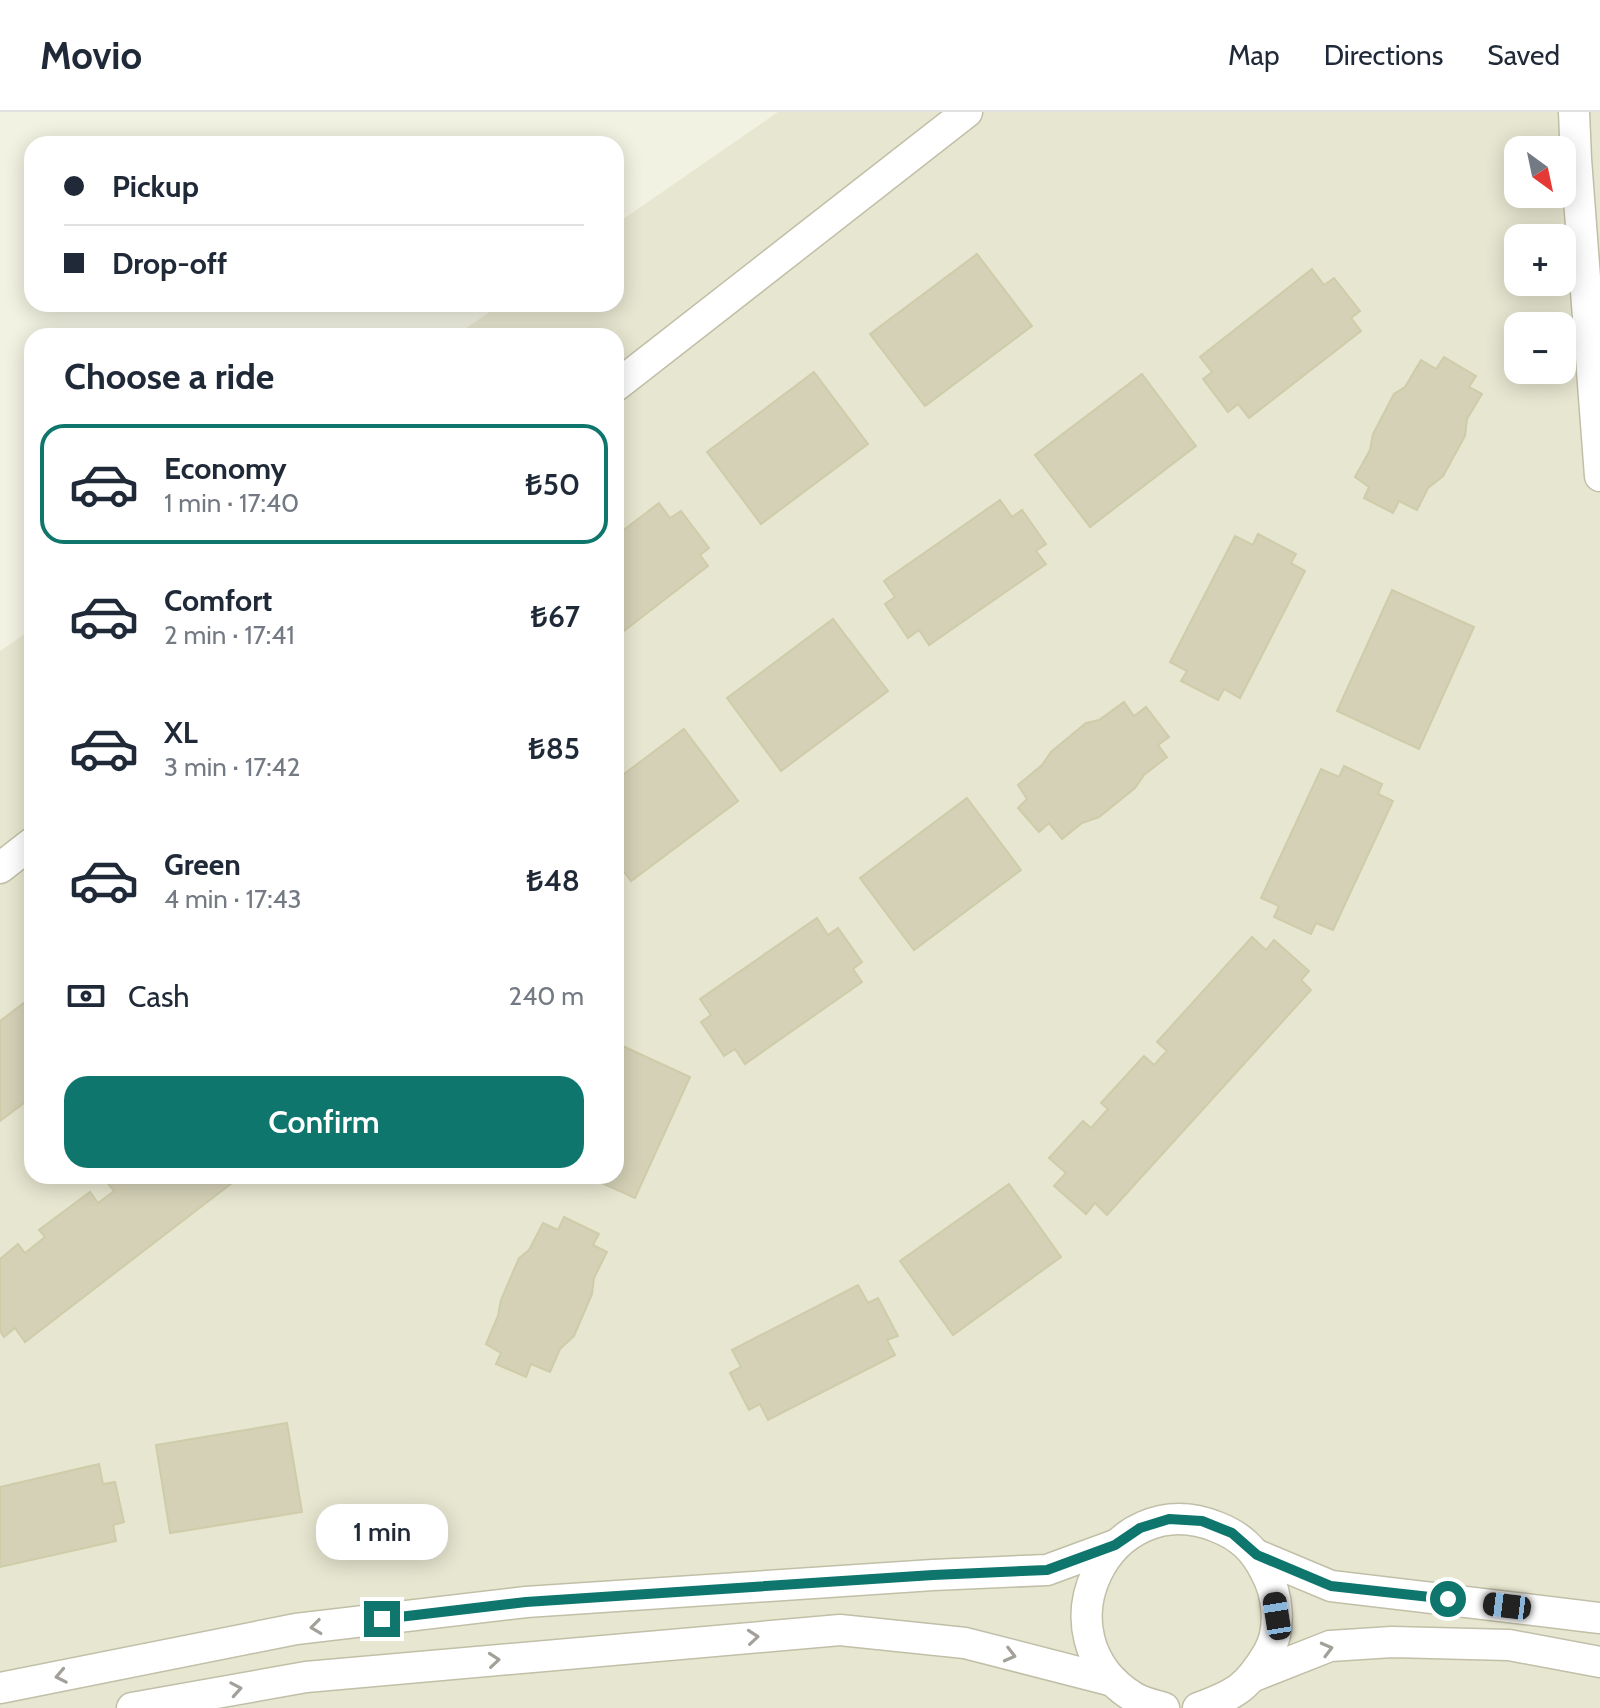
<!DOCTYPE html>
<html lang="en">
<head>
<meta charset="utf-8">
<style>
	body { margin:0; font-family:Cabin,sans-serif; background:#f2f2f3; color:#1f2937; height:100vh; display:flex; flex-direction:column; font-size:30px; white-space:nowrap }
	* { box-sizing:border-box; margin:0 }
	p { font-size:26px; color:#747a83 }
	.icon { flex:none; width:44px; height:44px; fill:none; stroke:currentColor; stroke-width:2; stroke-linecap:round; stroke-linejoin:round }
	.map { position:relative; flex:1; overflow:hidden }
	.drawer { position:absolute; left:24px; top:216px; width:600px; height:856px; display:flex; flex-direction:column; background:#fff; border-radius:24px; box-shadow:0 4px 20px #0003 }
	.drawer>* { flex:none }
	.banner { position:absolute; left:24px; top:24px; width:600px; height:176px; border-radius:24px; box-shadow:0 4px 20px #0003; display:grid; align-content:center; height:176px; padding:0 40px; background:#fff }
	.needle { width:52px; rotate:147deg }
	.fabs { position:absolute; left:1504px; top:24px; display:grid; gap:16px }
	.fabs a { display:grid; place-items:center; width:72px; height:72px; border-radius:16px; background:#fff; box-shadow:0 4px 20px #0003; font-size:40px }
	.end { position:absolute; width:36px; height:36px; margin:-18px; border:10px solid #0f766e; background:#fff; box-shadow:0 0 0 4px #fff }
	.from { border-radius:50% }
	.bubble { position:absolute; height:56px; border-radius:24px; background:#fff; box-shadow:0 4px 20px #0003; font-size:26px; font-weight:600; line-height:56px; text-align:center }
	.car { position:absolute; width:24px; height:48px; margin:-24px -12px; border-radius:10px; box-shadow:0 0 6px 2px #0007; background:linear-gradient(#222 24%,#8ab4d8 0 40%,#222 0 76%,#8ab4d8 0 86%,#222 0) }
	.banner b { display:flex; align-items:center; gap:28px; height:76px; font-size:30px }
	.banner b+b { border-top:2px solid #e0e1e3 }
	.banner i { width:20px; height:20px; background:#1f2937 }
	ul { padding:0; list-style:none }
	li { display:flex; align-items:center; gap:24px; height:120px; margin:0 16px 12px; padding:0 24px; border:4px solid transparent; border-radius:24px }
	li div { flex:1 }
	li b { display:block; font-size:30px }
	li em { font-style:normal; font-weight:600 }
	li.on { border-color:#0f766e }
	li>.icon { width:72px; height:72px; stroke-width:1.5 }
	h2 { padding:0 40px; font-size:36px; line-height:96px }
	.pay { display:flex; align-items:center; gap:20px; height:88px; padding:0 40px; font-size:30px }
	.pay p { margin-inline-start:auto }
	.button { display:flex; gap:16px; margin-top:auto; padding:16px 40px }
	.button a { flex:1; height:92px; border-radius:24px; background:#0f766e; color:#fff; font-size:32px; font-weight:600; line-height:92px; text-align:center }
	header { display:flex; align-items:center; gap:48px; box-sizing:border-box; height:112px; padding:0 40px; background:#fff; border-bottom:2px solid #e0e1e3 }
	header strong { font-size:38px }
	nav { display:flex; gap:44px; margin-inline-start:auto; font-size:28px }
	.map>svg:first-child { display:block }
</style>
</head>
<body>
<header>
<strong>Movio</strong>
<nav><a>Map</a><a>Directions</a><a>Saved</a></nav>
</header>
<div class="map">
<svg width="1600" height="1596" viewBox="0 0 1600 1596">
	<rect width="100%" height="100%" fill="#f2f2e2"/>
	<path fill="#e7e6d0" fill-rule="evenodd" d="M778,0h822v1596h-1600v-1057l32,-22v547h584v-840h-161l46,-32h115v-80zM1518,38h44v44h-44zM1518,126h44v44h-44zM1518,214h44v44h-44z"/>
	<g fill="#d4d1b7" stroke="#cfccaa" stroke-width="2">
		<polygon points="977,142 1032,214 925,294 870,222"/>
		<polygon points="1312,157 1324,173 1334,166 1360,199 1351,206 1361,219 1249,306 1238,292 1228,300 1203,267 1212,260 1200,245"/>
		<polygon points="1444,245 1476,264 1469,275 1482,282 1467,307 1465,324 1443,364 1428,376 1417,398 1399,389 1393,401 1364,386 1369,375 1355,365 1370,338 1373,322 1394,282 1405,275 1421,248 1436,257"/>
		<polygon points="814,260 868,332 761,412 707,340"/>
		<polygon points="1142,262 1196,334 1090,415 1035,343"/>
		<polygon points="1000,388 1012,405 1022,398 1046,432 1036,439 1046,452 929,533 919,518 908,526 885,492 895,485 884,469"/>
		<polygon points="659,391 670,406 681,399 709,436 700,443 708,454 616,525 616,424"/>
		<polygon points="1258,422 1296,442 1291,451 1305,459 1240,586 1224,577 1218,588 1181,569 1187,559 1170,550 1235,424 1253,433"/>
		<polygon points="1392,478 1474,515 1419,637 1337,599"/>
		<polygon points="833,507 888,579 781,659 727,586"/>
		<polygon points="1124,590 1134,604 1146,595 1169,625 1158,633 1167,645 1144,663 1135,676 1099,705 1082,711 1062,727 1049,711 1039,720 1018,696 1027,687 1018,673 1042,653 1051,640 1086,611 1099,608"/>
		<polygon points="684,617 738,689 631,769 616,749 616,668"/>
		<polygon points="1344,654 1382,672 1378,682 1393,689 1333,818 1316,811 1311,822 1274,805 1279,794 1261,786 1321,657 1339,665"/>
		<polygon points="967,686 1021,758 914,838 860,766"/>
		<polygon points="817,806 828,823 838,816 862,850 853,857 862,870 745,952 735,937 724,944 701,910 711,903 700,887"/>
		<polygon points="1252,825 1266,838 1274,828 1309,859 1301,868 1311,878 1107,1103 1095,1091 1086,1102 1054,1074 1066,1061 1049,1046 1083,1009 1091,1016 1108,997 1101,991 1144,944 1154,953 1167,939 1157,930"/>
		<polygon points="29,887 32,890 32,985 0,1009 0,909"/>
		<polygon points="616,931 690,965 635,1086 586,1064 616,1064"/>
		<polygon points="111,1064 241,1064 25,1230 15,1216 4,1225 0,1219 0,1147 18,1132 25,1141 45,1125 39,1118 90,1080 98,1091 114,1079 105,1068"/>
		<polygon points="1009,1072 1061,1145 953,1223 900,1149"/>
		<polygon points="564,1105 599,1122 593,1133 607,1140 594,1166 592,1182 574,1224 560,1237 550,1260 531,1252 526,1265 496,1252 501,1241 486,1232 498,1204 501,1188 519,1146 529,1138 543,1111 558,1118"/>
		<polygon points="858,1173 868,1191 878,1186 898,1224 887,1228 895,1243 768,1308 760,1292 749,1298 730,1261 741,1255 732,1238"/>
		<polygon points="287,1311 302,1400 170,1421 156,1333"/>
		<polygon points="99,1352 103,1372 115,1370 124,1410 113,1413 116,1429 0,1455 0,1375"/>
	</g>
	<g fill="none" stroke-linecap="round" stroke-linejoin="round">
		<g stroke="#c1bfa7" stroke-width="33">
			<g id="minor">
				<polyline points="1574,0 1576,47 1600,364"/>
				<polyline points="616,274 967,0"/>
				<polyline points="0,756 32,731"/>
				<polyline points="1257,1443 1331,1474 1600,1506"/>
				<polyline points="1254,1564 1330,1534 1392,1530 1509,1533 1600,1550"/>
				<polyline points="0,1576 296,1517 526,1490 933,1463 1047,1458 1115,1433"/>
				<polyline points="132,1596 306,1565 840,1518 965,1531 1113,1569"/>
				<path d="M1164,1596c-9,-3 -20,-5 -29,-10 -102,-61 -27,-215 82,-171 23,9 37,22 48,44 13,23 17,58 3,82 -21,35 -32,41 -70,55"/>
			</g>
		</g>
		<use href="#minor" stroke="#fff" stroke-width="30"/>
	</g>
	<defs><path id="oneway-chevron" d="M-2-3.5L2.5 0L-2 3.5" fill="none" stroke-width="1.6" stroke-linecap="round" stroke-linejoin="round" transform="scale(2)"/></defs>
	<g stroke="#a2a098">
		<use href="#oneway-chevron" transform="translate(316 1515) rotate(173)"/>
		<use href="#oneway-chevron" transform="translate(753 1525) rotate(-5)"/>
		<use href="#oneway-chevron" transform="translate(1327 1537) rotate(-15)"/>
		<use href="#oneway-chevron" transform="translate(1010 1543) rotate(14)"/>
		<use href="#oneway-chevron" transform="translate(494 1548) rotate(-5)"/>
		<use href="#oneway-chevron" transform="translate(61 1564) rotate(169)"/>
		<use href="#oneway-chevron" transform="translate(236 1577) rotate(-10)"/>
	</g>
	<g fill="none" stroke-linecap="round" stroke-linejoin="round">
		<polyline stroke="#0f766e" stroke-width="10" points="382,1507 526,1490 933,1463 1047,1458 1115,1433 1140,1416 1169,1407 1202,1409 1232,1421 1257,1443 1331,1474 1448,1487"/>
	</g>
</svg>
<div class="fabs">
<a><svg class="needle" viewBox="-14 -14 28 28"><path d="M0-13l5 13h-10z" fill="#e53935"/><path d="M0 13l5-13h-10z" fill="#747a83"/></svg></a>
<a>+</a>
<a>−</a>
</div>
<i class="end from" style="left:1448px;top:1487px"></i>
<i class="end" style="left:382px;top:1507px"></i>
<div class="bubble" style="left:316px;top:1392px;width:132px">1 min</div>
<i class="car" style="left:1507px;top:1494px;rotate:277deg"></i>
<i class="car" style="left:1277px;top:1504px;rotate:351deg"></i>
<div class="banner">
<b><i class="from"></i>Pickup</b>
<b><i></i>Drop-off</b>
</div>
<section class="drawer">
<h2>Choose a ride</h2>
<ul>
<li class="on"><svg class="icon" aria-label="car" viewBox="0 0 24 24"><path d="M5 17H2v-5l4-1 3-4h7l3 4 3 1v5h-3M9 17h6M6 11h13"/><circle cx="7" cy="17" r="2"/><circle cx="17" cy="17" r="2"/></svg><div><b>Economy</b><p>1 min · 17:40</p></div><em>₺50</em></li>
<li><svg class="icon" aria-label="car" viewBox="0 0 24 24"><path d="M5 17H2v-5l4-1 3-4h7l3 4 3 1v5h-3M9 17h6M6 11h13"/><circle cx="7" cy="17" r="2"/><circle cx="17" cy="17" r="2"/></svg><div><b>Comfort</b><p>2 min · 17:41</p></div><em>₺67</em></li>
<li><svg class="icon" aria-label="car" viewBox="0 0 24 24"><path d="M5 17H2v-5l4-1 3-4h7l3 4 3 1v5h-3M9 17h6M6 11h13"/><circle cx="7" cy="17" r="2"/><circle cx="17" cy="17" r="2"/></svg><div><b>XL</b><p>3 min · 17:42</p></div><em>₺85</em></li>
<li><svg class="icon" aria-label="car" viewBox="0 0 24 24"><path d="M5 17H2v-5l4-1 3-4h7l3 4 3 1v5h-3M9 17h6M6 11h13"/><circle cx="7" cy="17" r="2"/><circle cx="17" cy="17" r="2"/></svg><div><b>Green</b><p>4 min · 17:43</p></div><em>₺48</em></li>
</ul>
<div class="pay"><svg class="icon" aria-label="cash" viewBox="0 0 24 24"><path d="M3 7h18v10H3z"/><circle cx="12" cy="12" r="2"/></svg>Cash<p>240 m</p></div>
<div class="button"><a>Confirm</a></div>
</section>
</div>
</body>
</html>
